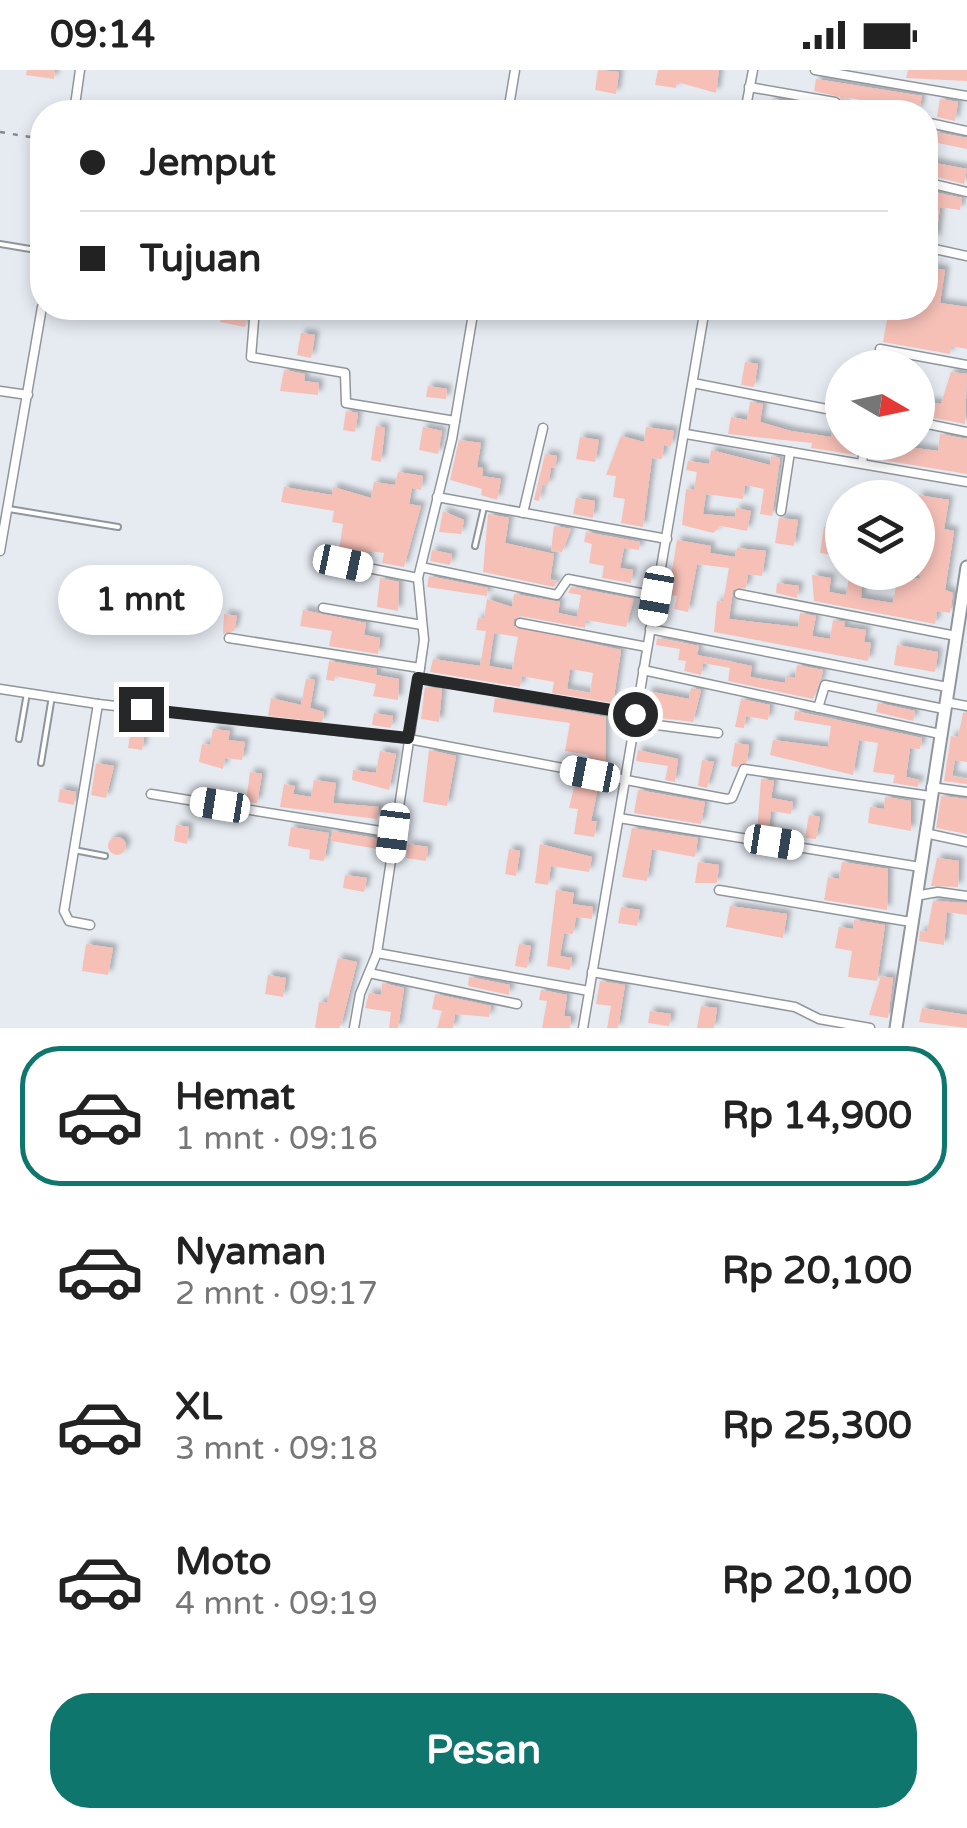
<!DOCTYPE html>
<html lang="id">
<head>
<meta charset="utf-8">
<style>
	body { margin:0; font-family:"Varela Round",sans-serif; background:#f2f2f2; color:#222; height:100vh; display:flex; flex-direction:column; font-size:38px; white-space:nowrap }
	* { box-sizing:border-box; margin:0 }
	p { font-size:32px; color:#767676 }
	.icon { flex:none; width:55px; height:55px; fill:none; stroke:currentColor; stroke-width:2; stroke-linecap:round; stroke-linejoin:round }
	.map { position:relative; height:958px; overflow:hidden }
	.details { display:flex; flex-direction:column; background:#fff; flex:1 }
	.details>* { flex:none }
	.top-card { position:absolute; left:30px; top:30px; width:908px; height:220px; border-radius:40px; box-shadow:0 5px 15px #0003; display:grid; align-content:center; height:220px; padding:0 50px; background:#fff }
	.needle { width:65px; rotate:99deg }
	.tools { position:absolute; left:825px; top:280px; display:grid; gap:20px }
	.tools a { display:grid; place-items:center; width:110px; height:110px; border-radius:50%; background:#fff; box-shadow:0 5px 15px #0003; font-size:50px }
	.end { position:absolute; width:45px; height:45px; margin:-22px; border:12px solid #252729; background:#fff; box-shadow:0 0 0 5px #fff }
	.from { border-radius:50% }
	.bubble { position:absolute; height:70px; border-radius:35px; background:#fff; box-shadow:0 5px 15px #0003; font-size:32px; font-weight:800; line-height:70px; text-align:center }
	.car { position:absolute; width:30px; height:60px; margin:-30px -15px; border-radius:12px; box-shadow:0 0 8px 2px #0007; background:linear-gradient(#fff 24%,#345 0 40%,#fff 0 76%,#345 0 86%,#fff 0) }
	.top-card b { display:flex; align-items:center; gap:35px; height:95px; font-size:38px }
	.top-card b+b { border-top:2px solid #e0e0e0 }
	.top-card i { width:25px; height:25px; background:#222 }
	ul { padding:18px 0 0; list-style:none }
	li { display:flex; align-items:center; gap:30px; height:140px; margin:0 20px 15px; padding:0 30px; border:5px solid transparent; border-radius:40px }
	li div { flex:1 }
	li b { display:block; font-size:38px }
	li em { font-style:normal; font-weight:800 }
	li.active { border-color:#0f766e }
	li>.icon { width:90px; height:90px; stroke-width:1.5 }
	.primary-button { display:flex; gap:20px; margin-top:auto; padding:20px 50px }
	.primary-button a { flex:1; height:115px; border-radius:40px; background:#0f766e; color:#fff; font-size:40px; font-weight:800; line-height:115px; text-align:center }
	.status { display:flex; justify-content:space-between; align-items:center; height:70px; padding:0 50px; background:#fff; direction:ltr }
	.status svg { height:28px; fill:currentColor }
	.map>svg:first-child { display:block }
</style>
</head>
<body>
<div class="status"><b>09:14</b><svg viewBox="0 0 49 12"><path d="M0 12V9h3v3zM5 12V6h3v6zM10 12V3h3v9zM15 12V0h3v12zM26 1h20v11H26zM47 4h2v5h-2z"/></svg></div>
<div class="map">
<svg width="967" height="958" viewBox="0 0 967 958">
	<defs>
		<filter id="shadow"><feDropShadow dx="4.5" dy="-4.5" stdDeviation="2.5" flood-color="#0004"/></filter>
	</defs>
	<rect width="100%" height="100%" fill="#e6ebf2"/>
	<g fill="#f6c0b7" fill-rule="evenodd" filter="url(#shadow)">
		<polygon points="27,0 55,0 54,9 26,5"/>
		<polygon points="598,0 619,2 616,24 595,20"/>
		<polygon points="658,0 719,0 716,23 677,12 676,18 655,15"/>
		<polygon points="908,0 967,0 967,11 906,8"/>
		<polygon points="816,9 922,26 919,41 845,27 842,42 840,27 814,21"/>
		<polygon points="772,29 793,32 791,42 769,42"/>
		<polygon points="940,29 958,32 955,51 937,47"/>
		<polygon points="935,62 967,68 967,79 933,72"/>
		<polygon points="925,91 967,99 964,114 928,105"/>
		<polygon points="925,120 962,128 960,140 940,137 936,169 925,168"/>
		<polygon points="932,198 945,200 940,233 967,237 967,279 951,276 950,284 883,272 887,250 852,246 853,238 926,238"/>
		<polygon points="222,241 247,246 245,257 220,252"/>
		<polygon points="301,263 315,265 311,288 297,285"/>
		<polygon points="745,292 758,294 754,317 741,315"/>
		<polygon points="284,300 305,304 304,311 319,313 318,325 280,321"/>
		<polygon points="951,302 967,304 965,354 918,345 919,330 941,334"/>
		<polygon points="428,316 447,319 446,329 426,327"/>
		<polygon points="750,332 763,334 760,352 791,361 831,367 834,348 842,349 842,372 857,372 856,385 811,378 812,373 728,364 731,347 747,350"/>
		<polygon points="346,341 358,343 355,362 343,360"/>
		<polygon points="376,356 385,358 381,392 371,390"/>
		<polygon points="423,357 442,361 438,384 419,380"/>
		<polygon points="646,357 674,361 671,376 664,375 662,389 652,388 643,457 621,453 625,429 613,427 616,406 606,405 621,366 644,372"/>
		<polygon points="940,364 967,369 967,404 870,388 872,372 908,372 908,377 938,381"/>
		<polygon points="580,367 599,370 595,392 576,389"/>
		<polygon points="459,370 481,373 477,397 483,398 482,406 501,409 497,430 481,425 482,419 450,410"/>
		<polygon points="711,380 770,395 771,386 780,388 772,446 760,444 764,419 745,415 743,429 706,424 703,444 735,447 736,438 751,441 747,461 721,456 713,463 682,455 686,419 694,420 697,402 686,400 688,391 709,394"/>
		<polygon points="545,384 557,386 555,398 551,398 548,415 542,414 539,431 534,430"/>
		<polygon points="398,402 423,406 421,420 412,418 409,434 421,436 404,497 382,493 384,483 369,481 367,490 339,481 343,454 332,452 334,441 281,432 284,417 332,425 333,417 371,428 374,412 395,415"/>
		<polygon points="918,425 949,430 944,459 954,461 945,520 953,523 950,543 937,541 935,554 814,531 812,505 831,508 829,522 846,525 850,502 862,502 861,528 893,533 898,505 920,509"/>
		<polygon points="576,428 595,431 593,448 573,444"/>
		<polygon points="443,441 464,450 461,464 439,462"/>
		<polygon points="488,444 509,448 505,473 554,484 550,510 557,511 554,517 483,502"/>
		<polygon points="779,448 798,450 794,476 775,473"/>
		<polygon points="554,456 571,459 562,482 551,481"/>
		<polygon points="824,457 842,461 842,487 820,483"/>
		<polygon points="586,462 640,472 639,480 624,478 620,498 633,500 631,513 602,508 604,496 589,493 592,474 584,472"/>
		<polygon points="677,470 711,476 710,483 735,487 737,478 766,481 762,506 748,504 746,518 733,520 729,549 798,557 800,543 816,546 812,566 830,569 833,550 845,552 844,557 866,560 864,572 871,573 868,591 714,562 717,531 723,532 729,498 697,494 688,542 674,539 677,526 668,525"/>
		<polygon points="432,480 452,484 450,495 430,491"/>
		<polygon points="429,506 488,518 487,526 427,517"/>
		<polygon points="380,508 399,512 398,541 377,537"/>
		<polygon points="777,513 799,516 797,528 776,523"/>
		<path d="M571,517l63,12 -8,28 -40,-7 -1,8 -65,-12 -6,3 -1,7 108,24 -8,53 -61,-10 2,-11 -32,-6 -2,11 -90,-15 3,-13 47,7 6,-35 -10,-1 2,-12 6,1 3,-20 25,8 2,-13 46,8 -2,11 19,4 4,-22 -13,-2zM494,563l24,4 -6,33 -23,-4zM570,599l23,4 -3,20 -23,-4z"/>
		<polygon points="303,540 366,553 364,565 380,568 378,584 329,576 332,561 300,556"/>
		<polygon points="224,544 237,546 234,561 223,564"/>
		<polygon points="657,568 699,576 697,585 752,596 750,607 785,613 786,607 795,608 797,595 823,600 821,609 813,629 728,611 730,598 703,593 701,605 684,601 686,591 678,590 680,579 656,575"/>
		<polygon points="897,575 938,582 935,602 894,595"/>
		<polygon points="329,591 377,599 376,605 399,609 398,630 373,626 376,614 335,606 334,611 326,610"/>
		<polygon points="306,609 315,610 310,638 324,642 322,652 268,646 271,628 301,635"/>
		<polygon points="425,617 442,619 439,652 421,649"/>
		<polygon points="691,618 701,620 693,652 644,646 648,621 689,629"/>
		<polygon points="495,628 606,647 605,698 587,695 589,685 565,681 570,653 493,642"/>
		<polygon points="741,629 770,635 768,650 746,646 744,658 735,657"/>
		<polygon points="878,633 915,641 913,651 876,642"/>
		<polygon points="795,641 922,668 920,679 910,678 906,707 919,710 918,717 893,713 895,705 873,702 878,673 859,670 853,705 770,685 773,670 828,677 831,656 794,650"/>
		<polygon points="374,643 393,646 391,658 372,655"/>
		<polygon points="963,643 967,643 967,692 955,690 952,706 967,709 967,714 944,711 951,666 958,667"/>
		<polygon points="132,653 146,655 142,680 128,678"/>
		<polygon points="213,659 230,661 228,670 245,672 242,690 225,688 223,699 199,692 202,674 210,675"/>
		<polygon points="735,673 749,675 747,692 737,697 731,696"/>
		<polygon points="429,680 456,686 447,736 423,732"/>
		<polygon points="638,680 678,689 675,712 665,710 668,696 636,691"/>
		<polygon points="380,681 396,684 389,720 352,710 353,700 376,703"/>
		<polygon points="702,690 714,692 707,718 698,716"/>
		<polygon points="96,693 114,696 106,728 91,725"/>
		<polygon points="250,702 262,704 257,733 246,732"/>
		<polygon points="576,709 599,713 591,751 597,751 594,767 574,764 578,739 569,738"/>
		<polygon points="761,709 774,711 771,728 793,732 791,744 771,741 768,765 757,763"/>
		<polygon points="314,710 336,713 333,733 379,737 377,749 280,737 284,714 295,716 293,724 311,727"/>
		<polygon points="60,719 76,722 74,735 58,732"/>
		<polygon points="638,720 705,732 701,754 634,743"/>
		<polygon points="941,726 967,729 967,764 936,758"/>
		<polygon points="885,727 911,731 911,761 868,753 870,737 884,739"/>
		<polygon points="809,745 820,747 816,769 805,768"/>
		<polygon points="176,755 189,757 187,774 174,771"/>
		<polygon points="291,757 329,763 324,791 309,789 310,780 288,776"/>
		<polygon points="632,758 698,768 695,787 652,779 647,811 622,807"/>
		<polygon points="333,761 380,769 378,779 331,771"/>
		<circle cx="117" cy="776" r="9"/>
		<polygon points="408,774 428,777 426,791 406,788"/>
		<polygon points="540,774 592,787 589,802 551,796 548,815 535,813"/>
		<polygon points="509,779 520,781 516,806 505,804"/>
		<polygon points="937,788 959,791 958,817 931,816"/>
		<polygon points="698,792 719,795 717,813 695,813"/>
		<polygon points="842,792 888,799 887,840 824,830 828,807 839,809"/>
		<polygon points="345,805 367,808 364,822 343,818"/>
		<polygon points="556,820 574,823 572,834 593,837 592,849 576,847 573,864 564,863 560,886 572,888 570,900 547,896"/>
		<polygon points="933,831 967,833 967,845 947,842 944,875 919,871 920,861 927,862"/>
		<polygon points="730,836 787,844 783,868 726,857"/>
		<polygon points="621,837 640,840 637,856 618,853"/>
		<polygon points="854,850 885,855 877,911 848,907 852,881 835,878 839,857 853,859"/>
		<polygon points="86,874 113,878 108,905 82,901"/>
		<polygon points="519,874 531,876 527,898 515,896"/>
		<polygon points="338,888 357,892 342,952 339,958 315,958 319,932 327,933"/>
		<polygon points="268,905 286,908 283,927 265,924"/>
		<polygon points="881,906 893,908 888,948 869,945"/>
		<polygon points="469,907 510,915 509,925 468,916"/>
		<polygon points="600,911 625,915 618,958 607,958 611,936 596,934"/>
		<polygon points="382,913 404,918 398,958 389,958 391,942 365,938 369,923 381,925"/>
		<polygon points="541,920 567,925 564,946 571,947 570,958 542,958 547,931 539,930"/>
		<polygon points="435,924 491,936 489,947 455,944 453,958 437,958 442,941 432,939"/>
		<polygon points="701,936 717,938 714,958 697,958"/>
		<polygon points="922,938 967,945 967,958 919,952"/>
		<polygon points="650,941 671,944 669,956 648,953"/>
	</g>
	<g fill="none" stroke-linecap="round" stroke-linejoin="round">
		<g stroke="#91969c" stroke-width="8">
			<g id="lane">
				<polyline points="0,174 42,181"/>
				<polyline points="9,439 118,457"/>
				<polyline points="475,476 484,437"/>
				<polyline points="19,669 27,623"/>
				<polyline points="41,693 52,626"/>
				<polyline points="74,780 105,786"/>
			</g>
		</g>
		<g stroke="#91969c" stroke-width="11">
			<g id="street">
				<polyline points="815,0 967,26"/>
				<polyline points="749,17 835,32 835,42"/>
				<polyline points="866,41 875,42"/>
				<polyline points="74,42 80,0"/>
				<polyline points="508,42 515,0"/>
				<polyline points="745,42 753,0"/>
				<polyline points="925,52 967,61"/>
				<polyline points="925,112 967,122"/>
				<polyline points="925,177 967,186"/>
				<polyline points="255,238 251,287 345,303 346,333 455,351"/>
				<polyline points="880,279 967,295"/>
				<polyline points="693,313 837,341"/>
				<polyline points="0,321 28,325"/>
				<polyline points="918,352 967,362"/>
				<polyline points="686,364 967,412"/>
				<polyline points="862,393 865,372"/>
				<polyline points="437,427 667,469"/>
				<polyline points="781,441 790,382"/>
				<polyline points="523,443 543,358"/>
				<polyline points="0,481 42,237"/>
				<polyline points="343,493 418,508"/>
				<polyline points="421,497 557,525 568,509 656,526"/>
				<polyline points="739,524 956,566"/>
				<polyline points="323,538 422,555"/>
				<polyline points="520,553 647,577"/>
				<polyline points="650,559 947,617"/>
				<polyline points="229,568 420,598"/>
				<polyline points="643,600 940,664"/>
				<polyline points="419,608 635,644"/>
				<polyline points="0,619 98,634"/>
				<polyline points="945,632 967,636"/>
				<polyline points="818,638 825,615 944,639"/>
				<polyline points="634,652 718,663"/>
				<polyline points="931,717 967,722"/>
				<polyline points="151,724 393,763"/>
				<polyline points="619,748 920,797"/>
				<polyline points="925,763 967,772"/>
				<polyline points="719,820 911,852"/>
				<polyline points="915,826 938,822 967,826"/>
				<polyline points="90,855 69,851 64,841 98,634 409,669 727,729 732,728 744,699 930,726"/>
				<polyline points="377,883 589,921"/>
				<polyline points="592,902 795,937 819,949 870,958"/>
				<polyline points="369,903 517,934"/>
				<polyline points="354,958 360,924 377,883 420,598 424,570 418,508 452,369 474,238"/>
				<polyline points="583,958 705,238"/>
			</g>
		</g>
		<g stroke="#91969c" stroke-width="15">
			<polyline id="secondary" points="896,958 967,497"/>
		</g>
		<polyline stroke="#84888c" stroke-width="2.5" stroke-dasharray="5 8" stroke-linecap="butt" points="0,62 42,69"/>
		<use href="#lane" stroke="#fff" stroke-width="4"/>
		<use href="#street" stroke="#fff" stroke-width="8"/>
		<use href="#secondary" stroke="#fff" stroke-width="11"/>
	</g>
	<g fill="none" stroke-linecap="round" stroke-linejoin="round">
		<polyline stroke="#252729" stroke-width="12" points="141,639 408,668 418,608 635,644"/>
	</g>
</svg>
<div class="tools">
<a><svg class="needle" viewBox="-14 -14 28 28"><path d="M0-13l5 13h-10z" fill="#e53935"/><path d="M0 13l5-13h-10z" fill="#767676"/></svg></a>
<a><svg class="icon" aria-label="layers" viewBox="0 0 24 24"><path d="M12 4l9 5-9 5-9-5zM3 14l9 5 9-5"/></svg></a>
</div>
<i class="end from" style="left:635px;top:644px"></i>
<i class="end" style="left:141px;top:639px"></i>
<div class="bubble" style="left:58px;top:495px;width:165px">1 mnt</div>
<i class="car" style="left:343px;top:493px;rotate:102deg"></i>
<i class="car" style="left:656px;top:526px;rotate:190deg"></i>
<i class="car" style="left:590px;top:704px;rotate:281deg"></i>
<i class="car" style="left:220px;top:735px;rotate:279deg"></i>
<i class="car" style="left:393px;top:763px;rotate:187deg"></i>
<i class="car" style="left:774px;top:772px;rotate:99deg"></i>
<div class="top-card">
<b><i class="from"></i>Jemput</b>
<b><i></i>Tujuan</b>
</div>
</div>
<section class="details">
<ul>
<li class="active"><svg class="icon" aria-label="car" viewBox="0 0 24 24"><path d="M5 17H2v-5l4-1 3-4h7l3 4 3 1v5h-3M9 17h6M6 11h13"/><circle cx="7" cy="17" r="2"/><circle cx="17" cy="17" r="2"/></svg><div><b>Hemat</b><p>1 mnt · 09:16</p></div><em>Rp 14,900</em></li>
<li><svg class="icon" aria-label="car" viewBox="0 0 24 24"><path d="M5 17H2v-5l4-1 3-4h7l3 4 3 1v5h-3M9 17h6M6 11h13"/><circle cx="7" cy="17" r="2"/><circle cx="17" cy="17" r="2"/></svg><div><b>Nyaman</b><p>2 mnt · 09:17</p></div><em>Rp 20,100</em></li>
<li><svg class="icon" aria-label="car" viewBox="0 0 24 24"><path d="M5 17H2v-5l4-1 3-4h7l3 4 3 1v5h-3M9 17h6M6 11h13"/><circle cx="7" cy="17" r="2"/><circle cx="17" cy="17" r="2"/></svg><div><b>XL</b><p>3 mnt · 09:18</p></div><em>Rp 25,300</em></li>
<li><svg class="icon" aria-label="car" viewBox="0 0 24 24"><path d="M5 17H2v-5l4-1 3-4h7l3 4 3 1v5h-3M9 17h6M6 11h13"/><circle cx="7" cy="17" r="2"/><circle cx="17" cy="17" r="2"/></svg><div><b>Moto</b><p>4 mnt · 09:19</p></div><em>Rp 20,100</em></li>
</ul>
<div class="primary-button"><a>Pesan</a></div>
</section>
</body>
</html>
